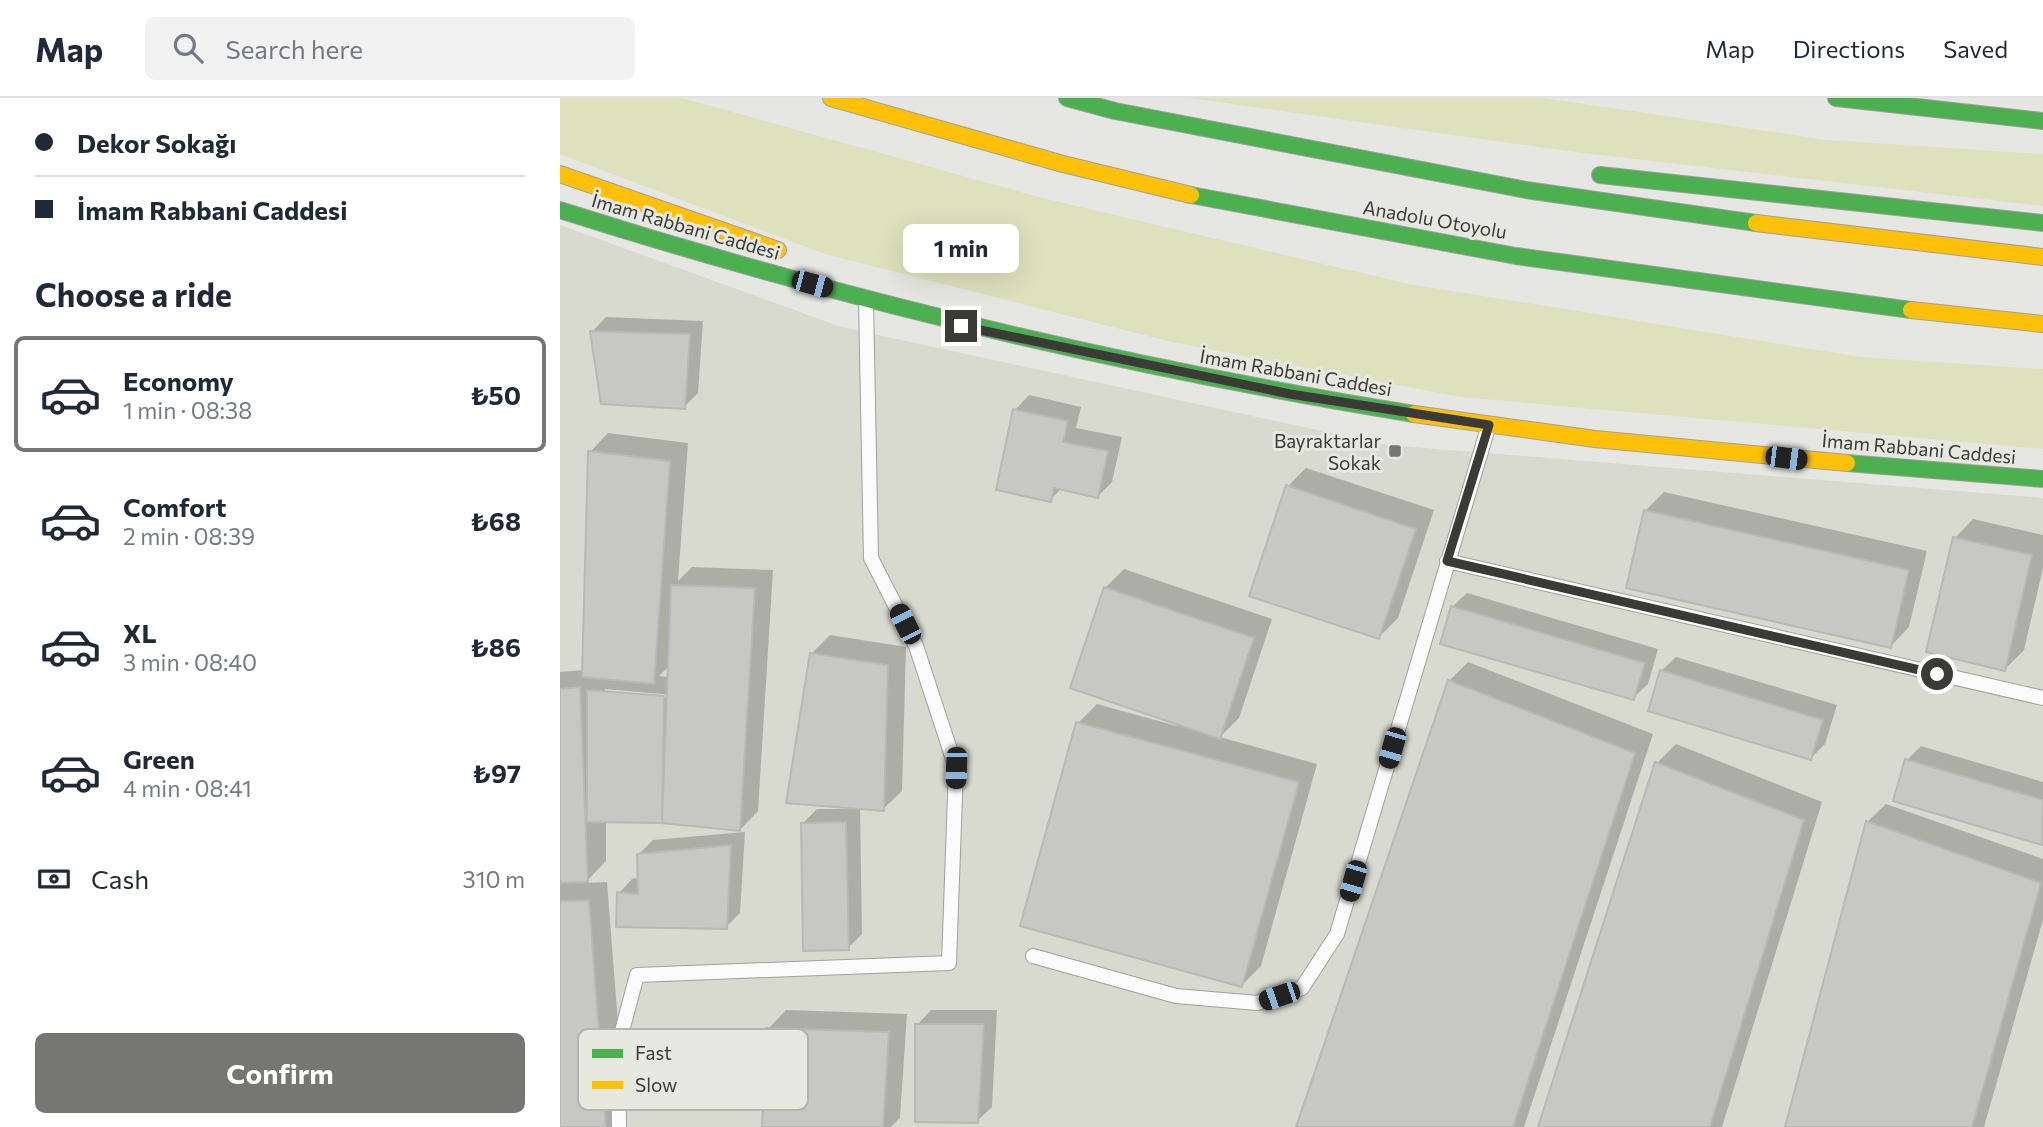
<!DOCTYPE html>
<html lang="en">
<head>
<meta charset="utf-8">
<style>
	body { margin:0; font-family:Commissioner,sans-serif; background:#f2f2f3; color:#1f2937; height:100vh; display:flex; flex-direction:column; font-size:26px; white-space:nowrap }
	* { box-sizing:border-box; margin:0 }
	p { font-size:23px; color:#747a83 }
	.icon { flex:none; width:38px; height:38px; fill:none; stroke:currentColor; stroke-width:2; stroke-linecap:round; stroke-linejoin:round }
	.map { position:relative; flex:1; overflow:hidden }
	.details { display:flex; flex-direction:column; background:#fff; width:560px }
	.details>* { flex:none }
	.hud { display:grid; align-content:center; height:154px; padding:0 35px; background:#fff }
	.end { position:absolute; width:32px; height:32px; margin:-16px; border:9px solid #3a3a37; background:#fff; box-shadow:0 0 0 4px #fff }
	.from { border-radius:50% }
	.bubble { position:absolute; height:49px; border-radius:10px; background:#fff; box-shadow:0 7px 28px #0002; font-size:23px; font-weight:700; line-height:49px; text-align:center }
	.car { position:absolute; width:21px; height:42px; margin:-21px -10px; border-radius:9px; box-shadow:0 0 5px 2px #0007; background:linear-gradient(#222 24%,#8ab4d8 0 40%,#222 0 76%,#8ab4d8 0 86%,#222 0) }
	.hud b { display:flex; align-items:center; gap:24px; height:66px; font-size:26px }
	.hud b+b { border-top:2px solid #e0e1e3 }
	.hud i { width:18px; height:18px; background:#1f2937 }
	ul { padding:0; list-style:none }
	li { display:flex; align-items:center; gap:21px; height:116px; margin:0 14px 10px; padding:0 21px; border:4px solid transparent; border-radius:10px }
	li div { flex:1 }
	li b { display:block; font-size:26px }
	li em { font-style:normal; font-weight:700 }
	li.current { border-color:#767673 }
	li>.icon { width:63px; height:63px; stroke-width:1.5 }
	h2 { padding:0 35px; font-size:32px; line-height:84px }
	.pay { display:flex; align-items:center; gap:18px; height:77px; padding:0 35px; font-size:26px }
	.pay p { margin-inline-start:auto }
	.cta { display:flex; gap:14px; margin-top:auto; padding:14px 35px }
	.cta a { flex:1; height:80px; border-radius:10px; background:#767673; color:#fff; font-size:28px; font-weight:700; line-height:80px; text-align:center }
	header { display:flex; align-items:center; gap:42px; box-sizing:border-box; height:98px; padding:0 35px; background:#fff; border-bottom:2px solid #e0e1e3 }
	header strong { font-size:33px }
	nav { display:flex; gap:38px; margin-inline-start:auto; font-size:24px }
	.search { width:490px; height:63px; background:#f2f2f3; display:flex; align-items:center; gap:18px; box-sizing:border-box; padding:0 24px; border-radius:10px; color:#747a83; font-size:26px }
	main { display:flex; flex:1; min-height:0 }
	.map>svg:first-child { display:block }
</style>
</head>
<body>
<header>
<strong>Map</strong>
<div class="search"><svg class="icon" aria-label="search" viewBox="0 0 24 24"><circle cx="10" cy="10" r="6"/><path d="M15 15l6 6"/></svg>Search here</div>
<nav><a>Map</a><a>Directions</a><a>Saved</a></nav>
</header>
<main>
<section class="details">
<div class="hud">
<b><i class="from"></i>Dekor Sokağı</b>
<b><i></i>İmam Rabbani Caddesi</b>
</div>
<h2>Choose a ride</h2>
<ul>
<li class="current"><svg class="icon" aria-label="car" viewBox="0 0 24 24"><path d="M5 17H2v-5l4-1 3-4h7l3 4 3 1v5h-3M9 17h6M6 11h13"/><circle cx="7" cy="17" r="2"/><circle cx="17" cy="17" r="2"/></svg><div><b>Economy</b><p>1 min · 08:38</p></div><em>₺50</em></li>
<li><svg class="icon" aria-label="car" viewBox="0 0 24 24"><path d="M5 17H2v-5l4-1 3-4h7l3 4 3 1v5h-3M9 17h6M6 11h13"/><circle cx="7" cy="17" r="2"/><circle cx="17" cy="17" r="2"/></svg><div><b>Comfort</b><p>2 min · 08:39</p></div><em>₺68</em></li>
<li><svg class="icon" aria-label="car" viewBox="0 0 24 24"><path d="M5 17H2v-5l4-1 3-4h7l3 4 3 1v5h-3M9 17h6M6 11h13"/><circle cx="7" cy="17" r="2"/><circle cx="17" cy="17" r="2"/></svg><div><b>XL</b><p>3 min · 08:40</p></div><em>₺86</em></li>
<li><svg class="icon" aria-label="car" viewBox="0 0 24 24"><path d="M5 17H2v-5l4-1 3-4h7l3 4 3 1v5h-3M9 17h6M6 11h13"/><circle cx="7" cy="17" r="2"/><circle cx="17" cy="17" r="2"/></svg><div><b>Green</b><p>4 min · 08:41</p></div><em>₺97</em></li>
</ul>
<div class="pay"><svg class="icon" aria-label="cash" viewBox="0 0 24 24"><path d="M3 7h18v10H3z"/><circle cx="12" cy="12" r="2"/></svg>Cash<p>310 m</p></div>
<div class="cta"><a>Confirm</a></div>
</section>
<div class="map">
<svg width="1483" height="1029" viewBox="0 0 1483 1029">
	<rect width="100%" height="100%" fill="#e6e6e2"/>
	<polygon fill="#d8d9cf" points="0,127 281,229 827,347 1483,400 1483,1029 0,1029"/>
	<g fill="#dde1bc">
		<polygon points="0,0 122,0 482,100 849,186 1300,259 1483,271 1483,351 901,299 612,244 265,156 0,56"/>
		<polygon points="629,0 984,0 1267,42 1483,56 1483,108 1015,54"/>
	</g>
	<g fill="#0003" fill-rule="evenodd">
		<polygon points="46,219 143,223 138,295 124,309 32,234"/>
		<polygon points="469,297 521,309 516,330 562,339 552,384 538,398 502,390 490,402 455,312"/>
		<path d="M48,335l80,10 -10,138 14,-14 81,3 -15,241 -18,19 -78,-9 -56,-1v41l-21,22 22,-1 19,245h-66v-455l24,-2 6,-218zM110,567l-1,12 -10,-1zM45,591l68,6v3l-68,-5z"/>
		<polygon points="746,370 874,412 838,520 819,539 728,388"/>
		<polygon points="1104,394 1367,453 1349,529 1331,548 1085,413"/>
		<polygon points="1413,421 1483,437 1483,470 1464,552 1445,571 1395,440"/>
		<polygon points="564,471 712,521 679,620 660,639 757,666 701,868 682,887 518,625 537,606 617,628 545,490"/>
		<polygon points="907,495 1098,551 1088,586 1073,600 892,509"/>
		<polygon points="270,537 346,549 342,693 323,711 300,709 302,836 288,850 242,726 257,711 287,711 251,556"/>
		<polygon points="1116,559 1277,607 1265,646 1251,660 1101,573"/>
		<polygon points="908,564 1093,636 964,1029 738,1029 889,583"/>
		<polygon points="1116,646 1262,704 1162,1029 980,1029 1097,665"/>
		<polygon points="1361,648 1483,684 1483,744 1347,662"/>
		<polygon points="1326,706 1483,761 1483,822 1424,1029 1227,1029 1307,724"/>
		<polygon points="185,734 180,815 166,829 59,795 73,780 79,781 79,756 93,742"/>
		<polygon points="226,912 347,916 340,1020 331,1029 203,1029 208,931"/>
		<polygon points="371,912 437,912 432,1009 417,1023 357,927"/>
	</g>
	<g fill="#c7c7c4" stroke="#b8b8b5" stroke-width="2">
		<polygon points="30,233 130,236 125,311 41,306"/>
		<polygon points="453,311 508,323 503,344 548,353 538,400 494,390 491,404 436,392"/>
		<polygon points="28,353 110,363 94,586 22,579"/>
		<polygon points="726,387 856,431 819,541 689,498"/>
		<polygon points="1084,412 1349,472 1331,550 1066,490"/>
		<polygon points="1393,439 1472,457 1445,573 1366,554"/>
		<polygon points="111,487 195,490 180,733 102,725"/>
		<polygon points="544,489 694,540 660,641 510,590"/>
		<polygon points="891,508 1085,565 1074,602 880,546"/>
		<polygon points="250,555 328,567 324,713 226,705"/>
		<polygon points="1100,572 1263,622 1251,662 1088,613"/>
		<polygon points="888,582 1075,655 953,1029 736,1029"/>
		<polygon points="20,589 28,784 0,785 0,591"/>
		<polygon points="27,592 104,598 102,725 27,724"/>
		<polygon points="516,624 739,684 682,889 460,828"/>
		<polygon points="1345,661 1483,702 1482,747 1333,703"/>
		<polygon points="1095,664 1244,722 1150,1029 978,1029"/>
		<polygon points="1306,723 1481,785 1412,1029 1225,1029"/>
		<polygon points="286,724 289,852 243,853 241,725"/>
		<polygon points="171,747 167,831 56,829 57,794 78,796 77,756"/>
		<polygon points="29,802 46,1029 0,1029 0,803"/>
		<polygon points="355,926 424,926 418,1025 355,1024"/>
		<polygon points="206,930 329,934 323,1029 202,1029"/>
	</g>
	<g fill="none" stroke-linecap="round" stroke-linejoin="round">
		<g stroke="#a0a09d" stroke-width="16">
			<g id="lane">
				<polyline points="887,463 1483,600"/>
				<polyline points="473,858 616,898 697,905 742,890 777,836 928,330"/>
				<polyline points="59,1029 58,948 77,877 389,865 396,670 356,548 311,460 306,203"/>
			</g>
		</g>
		<g stroke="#a0a09d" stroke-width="18">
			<g id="fast">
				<polyline points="507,0 555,13 966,92 1196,125"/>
				<polyline points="1276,0 1483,23"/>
				<polyline points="1040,77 1483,125"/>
				<polyline points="631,97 956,158 1351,212"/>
				<path d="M0,112c280,89 564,157 854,204"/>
				<polyline points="1287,365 1483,381"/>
			</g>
		</g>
		<g stroke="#a0a09d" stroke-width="18">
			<g id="slow">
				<polyline points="271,0 503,66 631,97"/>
				<polyline points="0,76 218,152"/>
				<polyline points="1196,125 1483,159"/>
				<polyline points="1351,212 1483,226"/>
				<polyline points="854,316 1035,341 1287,365"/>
			</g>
		</g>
		<use href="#lane" stroke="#fbfbfb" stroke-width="14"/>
		<use href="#fast" stroke="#4caf50" stroke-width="16"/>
		<use href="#slow" stroke="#ffc107" stroke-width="16"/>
	</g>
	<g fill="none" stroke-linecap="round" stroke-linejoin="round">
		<polyline stroke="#3a3a37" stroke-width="9" points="401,228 730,296 929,327 887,463 1377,576"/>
	</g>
	<rect fill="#767673" stroke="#e7e8e0" stroke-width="2.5" x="828" y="346" width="14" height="14" rx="3.5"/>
	<g text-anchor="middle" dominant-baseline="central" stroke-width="6" stroke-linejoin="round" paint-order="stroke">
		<g font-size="19" fill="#3a3a37" stroke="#e7e8e0">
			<text transform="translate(875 121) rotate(10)">Anadolu Otoyolu</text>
			<text transform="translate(126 128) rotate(16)">İmam Rabbani Caddesi</text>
			<text transform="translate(736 274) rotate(10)">İmam Rabbani Caddesi</text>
			<text transform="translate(1359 350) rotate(5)">İmam Rabbani Caddesi</text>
		</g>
		<g font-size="19" fill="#3a3a37" stroke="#e7e8e0" text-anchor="end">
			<text x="821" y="342">Bayraktarlar<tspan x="821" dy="22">Sokak</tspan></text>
		</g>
	</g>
	<rect x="18" y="931" width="230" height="81" rx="10" fill="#e7e8e0" stroke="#b3b4ad" stroke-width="2"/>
	<rect x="32" y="951" width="31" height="9" fill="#4caf50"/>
	<rect x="32" y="983" width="31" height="8" fill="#ffc107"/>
	<g font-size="19" fill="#3a3a37">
		<text x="75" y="962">Fast</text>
		<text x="75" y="994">Slow</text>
	</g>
</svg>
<i class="end from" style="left:1377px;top:576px"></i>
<i class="end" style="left:401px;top:228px"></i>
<div class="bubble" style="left:343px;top:126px;width:116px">1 min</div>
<i class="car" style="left:252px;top:186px;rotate:105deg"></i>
<i class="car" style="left:1226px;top:360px;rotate:97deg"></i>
<i class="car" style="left:345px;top:526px;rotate:333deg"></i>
<i class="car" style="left:832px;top:650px;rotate:196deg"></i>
<i class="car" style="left:396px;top:670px;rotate:182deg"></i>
<i class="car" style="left:793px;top:783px;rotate:196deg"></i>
<i class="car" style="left:719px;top:898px;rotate:251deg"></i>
</div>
</main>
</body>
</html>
